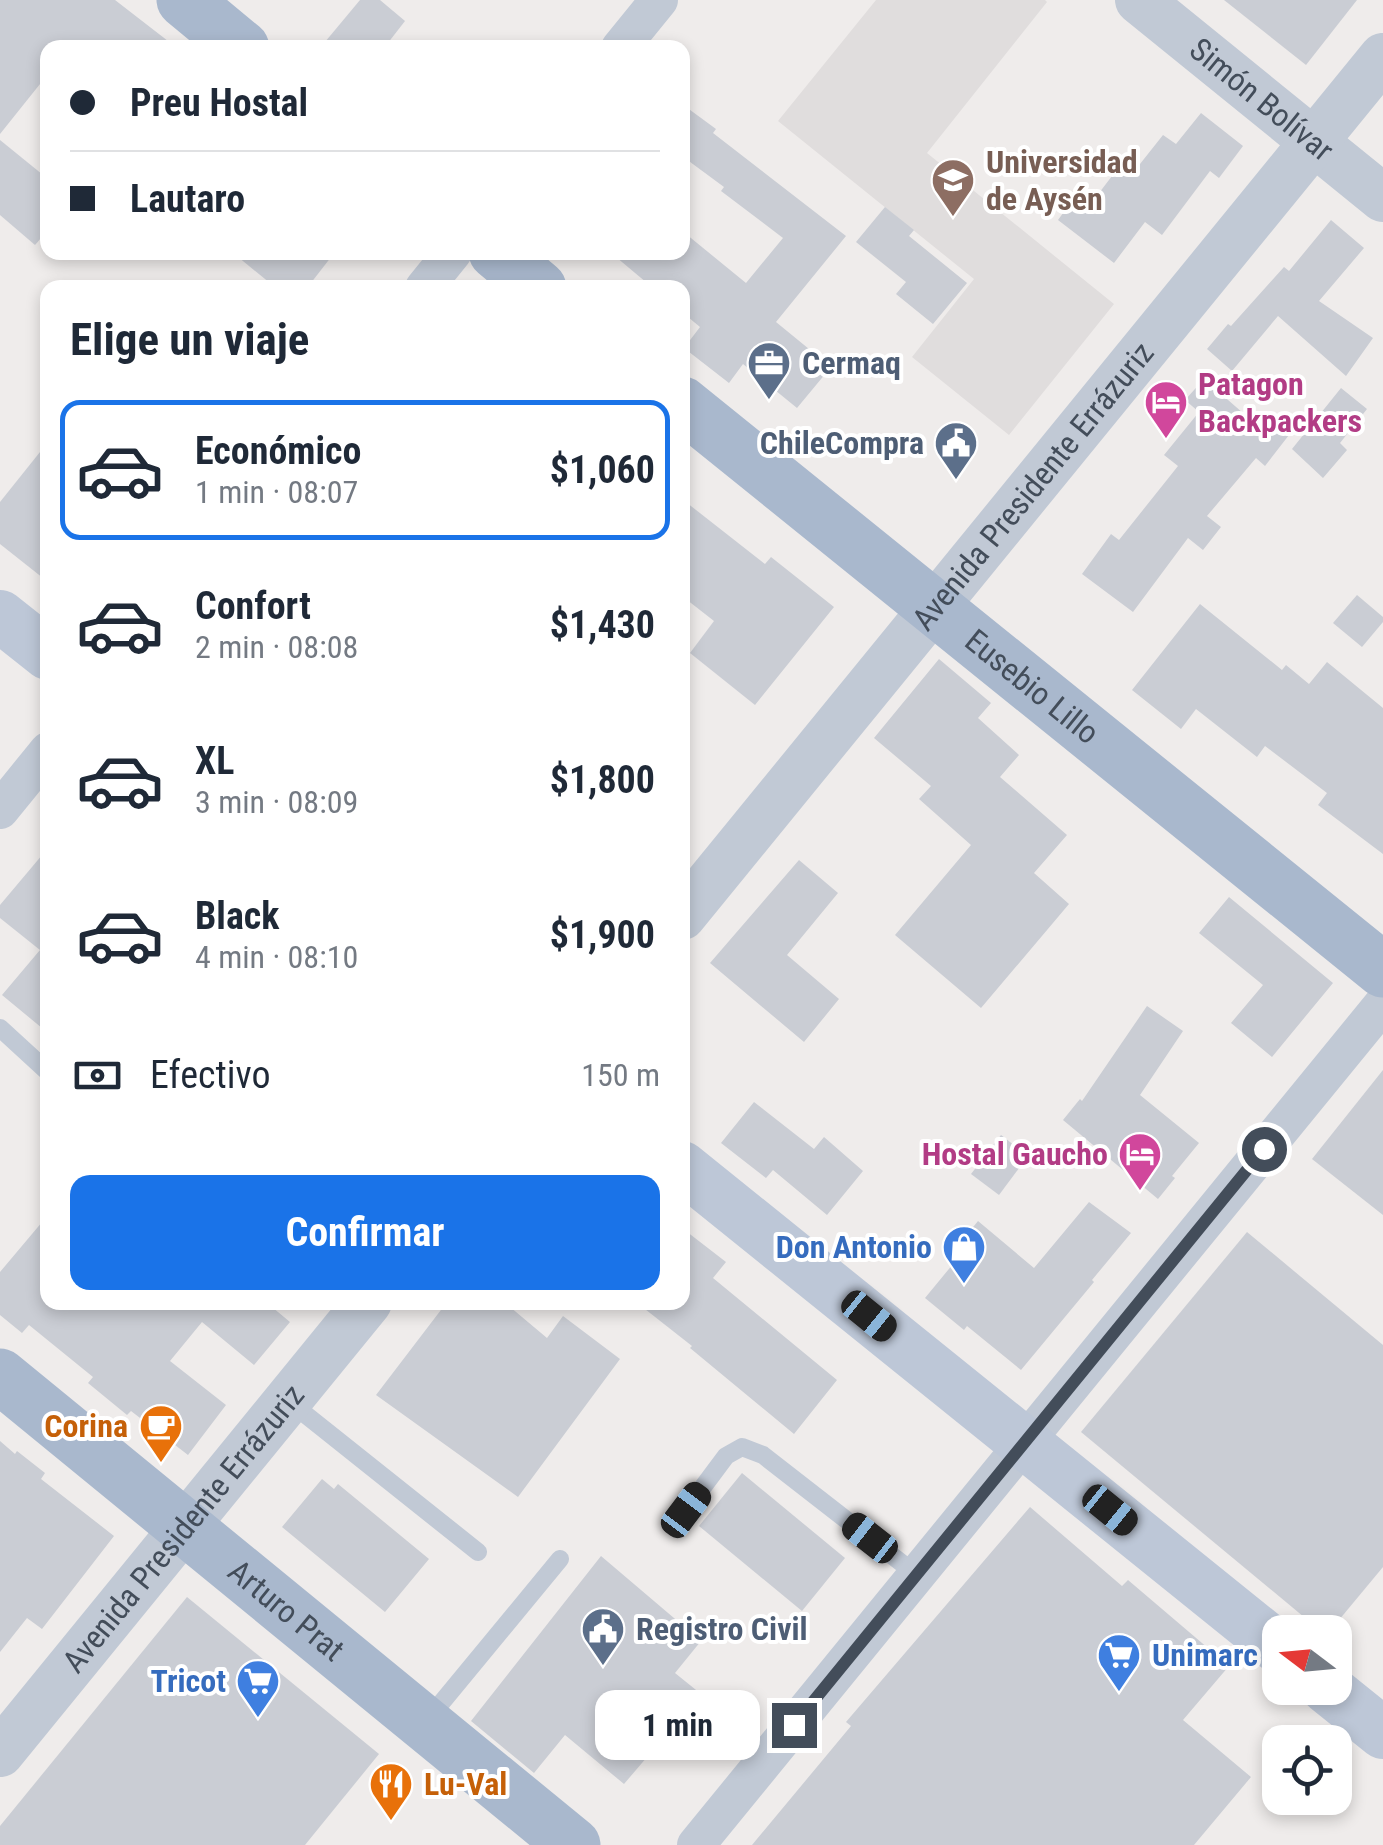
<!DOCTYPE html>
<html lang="es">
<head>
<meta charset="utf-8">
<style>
	body { margin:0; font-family:"Roboto Condensed",sans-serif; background:#f6f6f7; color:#1f2937; height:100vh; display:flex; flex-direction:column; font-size:38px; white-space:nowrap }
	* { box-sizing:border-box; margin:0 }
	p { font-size:32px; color:#747a83 }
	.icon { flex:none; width:55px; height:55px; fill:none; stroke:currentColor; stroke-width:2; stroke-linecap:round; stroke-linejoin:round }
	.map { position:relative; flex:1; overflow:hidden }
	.drawer { position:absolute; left:40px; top:280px; width:650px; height:1030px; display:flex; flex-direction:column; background:#fff; border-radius:20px; box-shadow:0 5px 15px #0003 }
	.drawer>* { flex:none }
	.top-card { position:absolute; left:40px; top:40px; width:650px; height:220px; border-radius:20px; box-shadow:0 5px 15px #0003; display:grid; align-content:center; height:220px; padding:0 30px; background:#fff }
	.needle { width:65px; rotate:286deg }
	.tools { position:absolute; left:1262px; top:1615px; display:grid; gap:20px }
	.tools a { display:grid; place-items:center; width:90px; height:90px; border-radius:20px; background:#fff; box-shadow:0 5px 15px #0003; font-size:50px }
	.end { position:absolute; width:45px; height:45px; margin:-22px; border:12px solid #434d5a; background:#fff; box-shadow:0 0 0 5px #fff }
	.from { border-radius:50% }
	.bubble { position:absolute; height:70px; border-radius:20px; background:#fff; box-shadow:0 5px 15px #0003; font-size:32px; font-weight:700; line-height:70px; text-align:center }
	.car { position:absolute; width:30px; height:60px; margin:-30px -15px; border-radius:12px; box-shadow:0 0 8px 2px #0007; background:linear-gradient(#222 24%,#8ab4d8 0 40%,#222 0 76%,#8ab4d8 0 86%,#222 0) }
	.top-card b { display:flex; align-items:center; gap:35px; height:95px; font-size:38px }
	.top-card b+b { border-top:2px solid #e0e1e3 }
	.top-card i { width:25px; height:25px; background:#1f2937 }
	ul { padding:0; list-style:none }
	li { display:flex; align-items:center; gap:30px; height:140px; margin:0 20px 15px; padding:0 10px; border:5px solid transparent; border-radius:20px }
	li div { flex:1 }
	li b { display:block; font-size:38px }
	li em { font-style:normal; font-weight:700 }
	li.on { border-color:#1a73e8 }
	li>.icon { width:90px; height:90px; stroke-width:1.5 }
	h2 { padding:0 30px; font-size:45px; line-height:120px }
	.pay { display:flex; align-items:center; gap:25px; height:110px; padding:0 30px; font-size:38px }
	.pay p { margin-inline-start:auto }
	.button { display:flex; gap:20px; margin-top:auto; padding:20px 30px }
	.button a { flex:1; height:115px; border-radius:20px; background:#1a73e8; color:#fff; font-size:40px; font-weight:700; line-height:115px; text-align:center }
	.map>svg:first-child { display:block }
</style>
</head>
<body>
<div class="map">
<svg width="1383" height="1845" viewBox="0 0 1383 1845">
	<rect width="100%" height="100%" fill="#efeceb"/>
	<polygon fill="#e0dddd" points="876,0 1045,0 1047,2 927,153 1114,304 1009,435 912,357 974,279 778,121"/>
	<g fill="#cacdd4">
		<polygon points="0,0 115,0 177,48 48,48 48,74 0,134"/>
		<polygon points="360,0 380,0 405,21 384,48 320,48"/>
		<polygon points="1224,0 1357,0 1306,65"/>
		<polygon points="682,104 716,129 713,133 846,236 776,322 831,367 797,408 743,364 729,383 684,348 700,327 682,312 682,288 653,288 610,252 682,252 682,238 686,234 746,283 783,238 721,191 724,187 682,156"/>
		<polygon points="1201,113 1243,146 1219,178 1210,171 1162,235 1145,222 1114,263 1058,220 1082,187 1096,197 1128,155 1140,164 1163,135 1176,144"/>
		<polygon points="0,140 48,179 48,230 35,245 0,215"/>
		<polygon points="885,207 914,230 909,236 967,283 933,324 896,294 906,282 856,242"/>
		<polygon points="1331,220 1364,248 1319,301 1373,338 1346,376 1278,316 1232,371 1207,349 1228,324 1231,326 1284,267 1289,271"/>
		<polygon points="232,252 335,252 307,288 276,288"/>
		<polygon points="1204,379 1259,427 1265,418 1289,435 1265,466 1256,458 1207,516 1221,527 1203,550 1188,538 1133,612 1082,574 1111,534 1119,540 1178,466 1164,455 1199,412 1185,400"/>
		<polygon points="1341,388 1367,409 1340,443 1347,450 1323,478 1292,449"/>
		<polygon points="48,442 48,582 0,544 0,502"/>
		<polygon points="682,499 765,564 771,557 834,607 755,705 690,653 714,621 682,596"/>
		<polygon points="1357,595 1383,617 1383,622 1362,647 1333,623"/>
		<polygon points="1200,604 1282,670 1286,665 1309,684 1327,662 1383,708 1383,854 1318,805 1327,793 1265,746 1257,757 1196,709 1181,729 1132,690"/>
		<polygon points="939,659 991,703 978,718 1019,755 1000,777 1067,835 1034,873 1069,904 981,1008 895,935 971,845 919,799 931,786 874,738"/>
		<polygon points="48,848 48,1033 2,995 40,950 0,918 0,905"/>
		<polygon points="799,860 838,893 787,955 839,999 804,1042 710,963"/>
		<polygon points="1229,897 1333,983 1272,1057 1231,1023 1263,985 1199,933"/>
		<polygon points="1147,1006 1183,1031 1140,1095 1199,1143 1172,1176 1175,1178 1158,1199 1063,1120 1080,1099 1082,1101"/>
		<polygon points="1383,1070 1383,1215 1312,1159"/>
		<polygon points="754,1102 814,1149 824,1137 863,1171 827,1215 773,1170 766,1178 721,1143"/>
		<polygon points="1001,1135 1028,1156 999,1195 971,1174"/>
		<polygon points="1089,1202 1131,1233 1092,1280 1094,1282 1021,1370 967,1326 964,1330 925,1298 967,1247 961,1242 978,1221 1034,1268"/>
		<polygon points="48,1215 48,1302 266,1302 290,1322 254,1365 202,1322 170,1361 226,1405 188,1455 131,1411 127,1415 88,1383 93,1377 29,1325 22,1333 0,1315 0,1272"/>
		<polygon points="682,1228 726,1262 713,1278 837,1380 794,1434 690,1348 692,1346 636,1302 682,1302"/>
		<polygon points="1247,1232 1383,1345 1383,1567 1329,1632 1322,1632 1081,1432"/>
		<polygon points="447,1302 504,1302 547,1338 563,1316 620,1359 518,1497 376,1395"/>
		<polygon points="0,1441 15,1454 17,1451 45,1473 41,1479 114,1536 42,1629 27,1618 0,1652"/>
		<polygon points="742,1473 845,1558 802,1611 699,1526"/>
		<polygon points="322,1479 334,1489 338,1484 429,1559 385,1612 282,1527"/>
		<polygon points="1030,1507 1122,1586 1128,1580 1229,1666 1183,1720 1251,1777 1194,1845 752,1845 851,1726 846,1722"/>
		<polygon points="601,1556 701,1641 675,1673 701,1694 624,1784 565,1735 534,1773 471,1721"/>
		<polygon points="187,1597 379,1754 305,1845 0,1845 0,1826"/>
	</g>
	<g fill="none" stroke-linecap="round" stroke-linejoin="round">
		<g stroke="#c1c9d5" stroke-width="18">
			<polyline points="0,1028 48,1072"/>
			<polyline points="291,1403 478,1552"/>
			<polyline points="685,1511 726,1456 742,1447 763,1455 917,1575"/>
			<polyline points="428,1719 560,1559"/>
		</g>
		<g stroke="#c1c9d5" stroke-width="38">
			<polyline points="620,48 659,0"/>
			<polyline points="424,288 453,252"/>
			<polyline points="0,810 48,751"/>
			<polyline points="696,1845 1383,1004"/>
		</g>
		<g stroke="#c1c9d5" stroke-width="48">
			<path id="s1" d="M1139,0l244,198"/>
			<path id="s2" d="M682,916l701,-859"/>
			<path id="s3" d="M0,1753l368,-451"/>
		</g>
		<g stroke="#bdc7d7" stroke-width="52">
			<polyline points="0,616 48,654"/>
			<polyline points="682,1167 1280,1649"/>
			<polyline points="1327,1688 1383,1733"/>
		</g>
		<g stroke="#a9b8cd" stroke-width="55">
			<polyline points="184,0 242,48"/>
			<polyline points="496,252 539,288"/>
			<path id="s4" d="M682,404l701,566"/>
			<path id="s5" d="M0,1376l573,469"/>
		</g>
	</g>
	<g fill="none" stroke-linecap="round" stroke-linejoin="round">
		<polyline stroke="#434d5a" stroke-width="12" points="794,1725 1264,1149"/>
	</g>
	<defs>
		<g id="university-pin" transform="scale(2.25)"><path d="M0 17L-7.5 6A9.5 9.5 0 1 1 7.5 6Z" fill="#8d6e63" stroke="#fff"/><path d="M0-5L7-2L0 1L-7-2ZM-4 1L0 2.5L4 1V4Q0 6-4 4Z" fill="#fff"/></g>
		<g id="office-pin" transform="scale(2.25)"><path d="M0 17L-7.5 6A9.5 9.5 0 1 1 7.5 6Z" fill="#5c6f8a" stroke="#fff"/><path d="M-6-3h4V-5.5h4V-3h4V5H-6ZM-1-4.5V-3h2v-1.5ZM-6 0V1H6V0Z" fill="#fff"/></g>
		<g id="hotel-pin" transform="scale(2.25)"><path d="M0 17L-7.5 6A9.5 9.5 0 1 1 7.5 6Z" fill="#d1479c" stroke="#fff"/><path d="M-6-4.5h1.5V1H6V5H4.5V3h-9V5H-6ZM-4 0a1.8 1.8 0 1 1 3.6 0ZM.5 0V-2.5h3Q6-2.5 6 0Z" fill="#fff"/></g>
		<g id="civic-pin" transform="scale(2.25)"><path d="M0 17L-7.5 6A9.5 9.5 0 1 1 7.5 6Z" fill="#5c6f8a" stroke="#fff"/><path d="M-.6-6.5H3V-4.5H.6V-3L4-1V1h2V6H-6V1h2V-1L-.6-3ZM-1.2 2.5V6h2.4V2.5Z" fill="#fff"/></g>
		<g id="shop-pin" transform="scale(2.25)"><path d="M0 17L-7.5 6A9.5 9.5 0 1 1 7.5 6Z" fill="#3f7fe0" stroke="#fff"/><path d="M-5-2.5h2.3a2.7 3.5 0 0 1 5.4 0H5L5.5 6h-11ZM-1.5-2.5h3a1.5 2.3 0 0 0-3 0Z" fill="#fff"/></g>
		<g id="cafe-pin" transform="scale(2.25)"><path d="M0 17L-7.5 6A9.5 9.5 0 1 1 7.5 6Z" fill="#e8710a" stroke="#fff"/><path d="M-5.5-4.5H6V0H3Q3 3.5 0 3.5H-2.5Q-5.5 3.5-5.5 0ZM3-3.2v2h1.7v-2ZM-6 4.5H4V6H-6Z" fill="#fff"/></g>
		<g id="supermarket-pin" transform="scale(2.25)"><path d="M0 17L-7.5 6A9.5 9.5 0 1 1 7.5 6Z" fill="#3f7fe0" stroke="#fff"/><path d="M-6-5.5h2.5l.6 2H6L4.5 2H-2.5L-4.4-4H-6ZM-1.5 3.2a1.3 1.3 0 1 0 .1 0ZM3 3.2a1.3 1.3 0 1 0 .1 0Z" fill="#fff"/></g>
		<g id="restaurant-pin" transform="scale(2.25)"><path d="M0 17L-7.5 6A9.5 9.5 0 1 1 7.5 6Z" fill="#e8710a" stroke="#fff"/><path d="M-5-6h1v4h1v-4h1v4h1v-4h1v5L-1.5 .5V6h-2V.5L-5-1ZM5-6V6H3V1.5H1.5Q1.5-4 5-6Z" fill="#fff"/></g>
	</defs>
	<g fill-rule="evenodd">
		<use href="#university-pin" x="953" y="180"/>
		<use href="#office-pin" x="769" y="363"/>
		<use href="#hotel-pin" x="1166" y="402"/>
		<use href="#civic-pin" x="956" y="443"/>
		<use href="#hotel-pin" x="1140" y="1154"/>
		<use href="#shop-pin" x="964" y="1247"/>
		<use href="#cafe-pin" x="161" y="1426"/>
		<use href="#civic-pin" x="603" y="1629"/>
		<use href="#supermarket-pin" x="1119" y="1655"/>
		<use href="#supermarket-pin" x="258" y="1681"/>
		<use href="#restaurant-pin" x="391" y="1784"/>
	</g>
	<g text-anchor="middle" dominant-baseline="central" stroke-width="8" stroke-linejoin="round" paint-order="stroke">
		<g font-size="32" fill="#434d5a" stroke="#fff">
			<text stroke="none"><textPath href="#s1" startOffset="158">Simón Bolívar</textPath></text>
			<text stroke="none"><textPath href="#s2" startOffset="555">Avenida Presidente Errázuriz</textPath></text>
			<text stroke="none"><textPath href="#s4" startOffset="450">Eusebio Lillo</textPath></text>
			<text stroke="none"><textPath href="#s3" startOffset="290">Avenida Presidente Errázuriz</textPath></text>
			<text stroke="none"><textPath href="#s5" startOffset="370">Arturo Prat</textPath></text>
		</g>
		<g font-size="32" font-weight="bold" fill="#785e54" stroke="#fff" text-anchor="start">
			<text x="986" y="162">Universidad<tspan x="986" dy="37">de Aysén</tspan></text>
		</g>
		<g font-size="32" font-weight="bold" fill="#4e5e75" stroke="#fff" text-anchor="start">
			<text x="802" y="363">Cermaq</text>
			<text x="924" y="443" text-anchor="end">ChileCompra</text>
			<text x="636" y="1629">Registro Civil</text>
		</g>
		<g font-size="32" font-weight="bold" fill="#b23c85" stroke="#fff" text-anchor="start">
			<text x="1198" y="384">Patagon<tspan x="1198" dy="37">Backpackers</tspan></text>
			<text x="1108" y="1154" text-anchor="end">Hostal Gaucho</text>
		</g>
		<g font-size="32" font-weight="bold" fill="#366cbe" stroke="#fff" text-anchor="end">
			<text x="932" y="1247">Don Antonio</text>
			<text x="1152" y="1655" text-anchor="start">Unimarc</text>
			<text x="226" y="1681">Tricot</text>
		</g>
		<g font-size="32" font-weight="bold" fill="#c56008" stroke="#fff" text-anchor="end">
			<text x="128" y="1426">Corina</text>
			<text x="424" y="1784" text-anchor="start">Lu-Val</text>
		</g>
	</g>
</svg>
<div class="tools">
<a><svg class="needle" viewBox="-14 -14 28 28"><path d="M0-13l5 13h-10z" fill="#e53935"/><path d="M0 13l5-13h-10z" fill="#747a83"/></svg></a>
<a><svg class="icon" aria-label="locate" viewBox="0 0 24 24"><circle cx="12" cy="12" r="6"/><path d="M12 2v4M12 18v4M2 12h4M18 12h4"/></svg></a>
</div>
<i class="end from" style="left:1264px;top:1149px"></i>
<i class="end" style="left:794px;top:1725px"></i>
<div class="bubble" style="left:595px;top:1690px;width:165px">1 min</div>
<i class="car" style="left:869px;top:1316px;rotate:129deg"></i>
<i class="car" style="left:686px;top:1510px;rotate:37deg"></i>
<i class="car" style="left:1110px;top:1510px;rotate:129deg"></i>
<i class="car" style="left:870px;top:1538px;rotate:308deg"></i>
<div class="top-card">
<b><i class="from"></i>Preu Hostal</b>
<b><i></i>Lautaro</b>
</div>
<section class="drawer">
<h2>Elige un viaje</h2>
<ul>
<li class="on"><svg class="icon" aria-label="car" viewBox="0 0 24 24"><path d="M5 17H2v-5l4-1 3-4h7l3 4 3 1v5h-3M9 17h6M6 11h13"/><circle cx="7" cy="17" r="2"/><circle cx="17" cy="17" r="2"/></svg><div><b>Económico</b><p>1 min · 08:07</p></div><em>$1,060</em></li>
<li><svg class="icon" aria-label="car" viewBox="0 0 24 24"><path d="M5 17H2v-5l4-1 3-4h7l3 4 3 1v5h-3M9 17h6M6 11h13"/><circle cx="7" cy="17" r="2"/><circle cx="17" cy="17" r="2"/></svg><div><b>Confort</b><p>2 min · 08:08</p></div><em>$1,430</em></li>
<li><svg class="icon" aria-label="car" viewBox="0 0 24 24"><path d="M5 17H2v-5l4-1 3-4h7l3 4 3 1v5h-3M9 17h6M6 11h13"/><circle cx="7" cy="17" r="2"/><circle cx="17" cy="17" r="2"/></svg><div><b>XL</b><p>3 min · 08:09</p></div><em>$1,800</em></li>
<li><svg class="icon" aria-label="car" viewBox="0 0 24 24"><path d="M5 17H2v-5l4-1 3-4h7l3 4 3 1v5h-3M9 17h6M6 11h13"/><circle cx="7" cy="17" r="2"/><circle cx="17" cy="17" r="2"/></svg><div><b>Black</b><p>4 min · 08:10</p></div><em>$1,900</em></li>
</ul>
<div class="pay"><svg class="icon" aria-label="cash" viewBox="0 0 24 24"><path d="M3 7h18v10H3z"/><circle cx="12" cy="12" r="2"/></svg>Efectivo<p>150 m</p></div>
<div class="button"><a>Confirmar</a></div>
</section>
</div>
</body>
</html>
